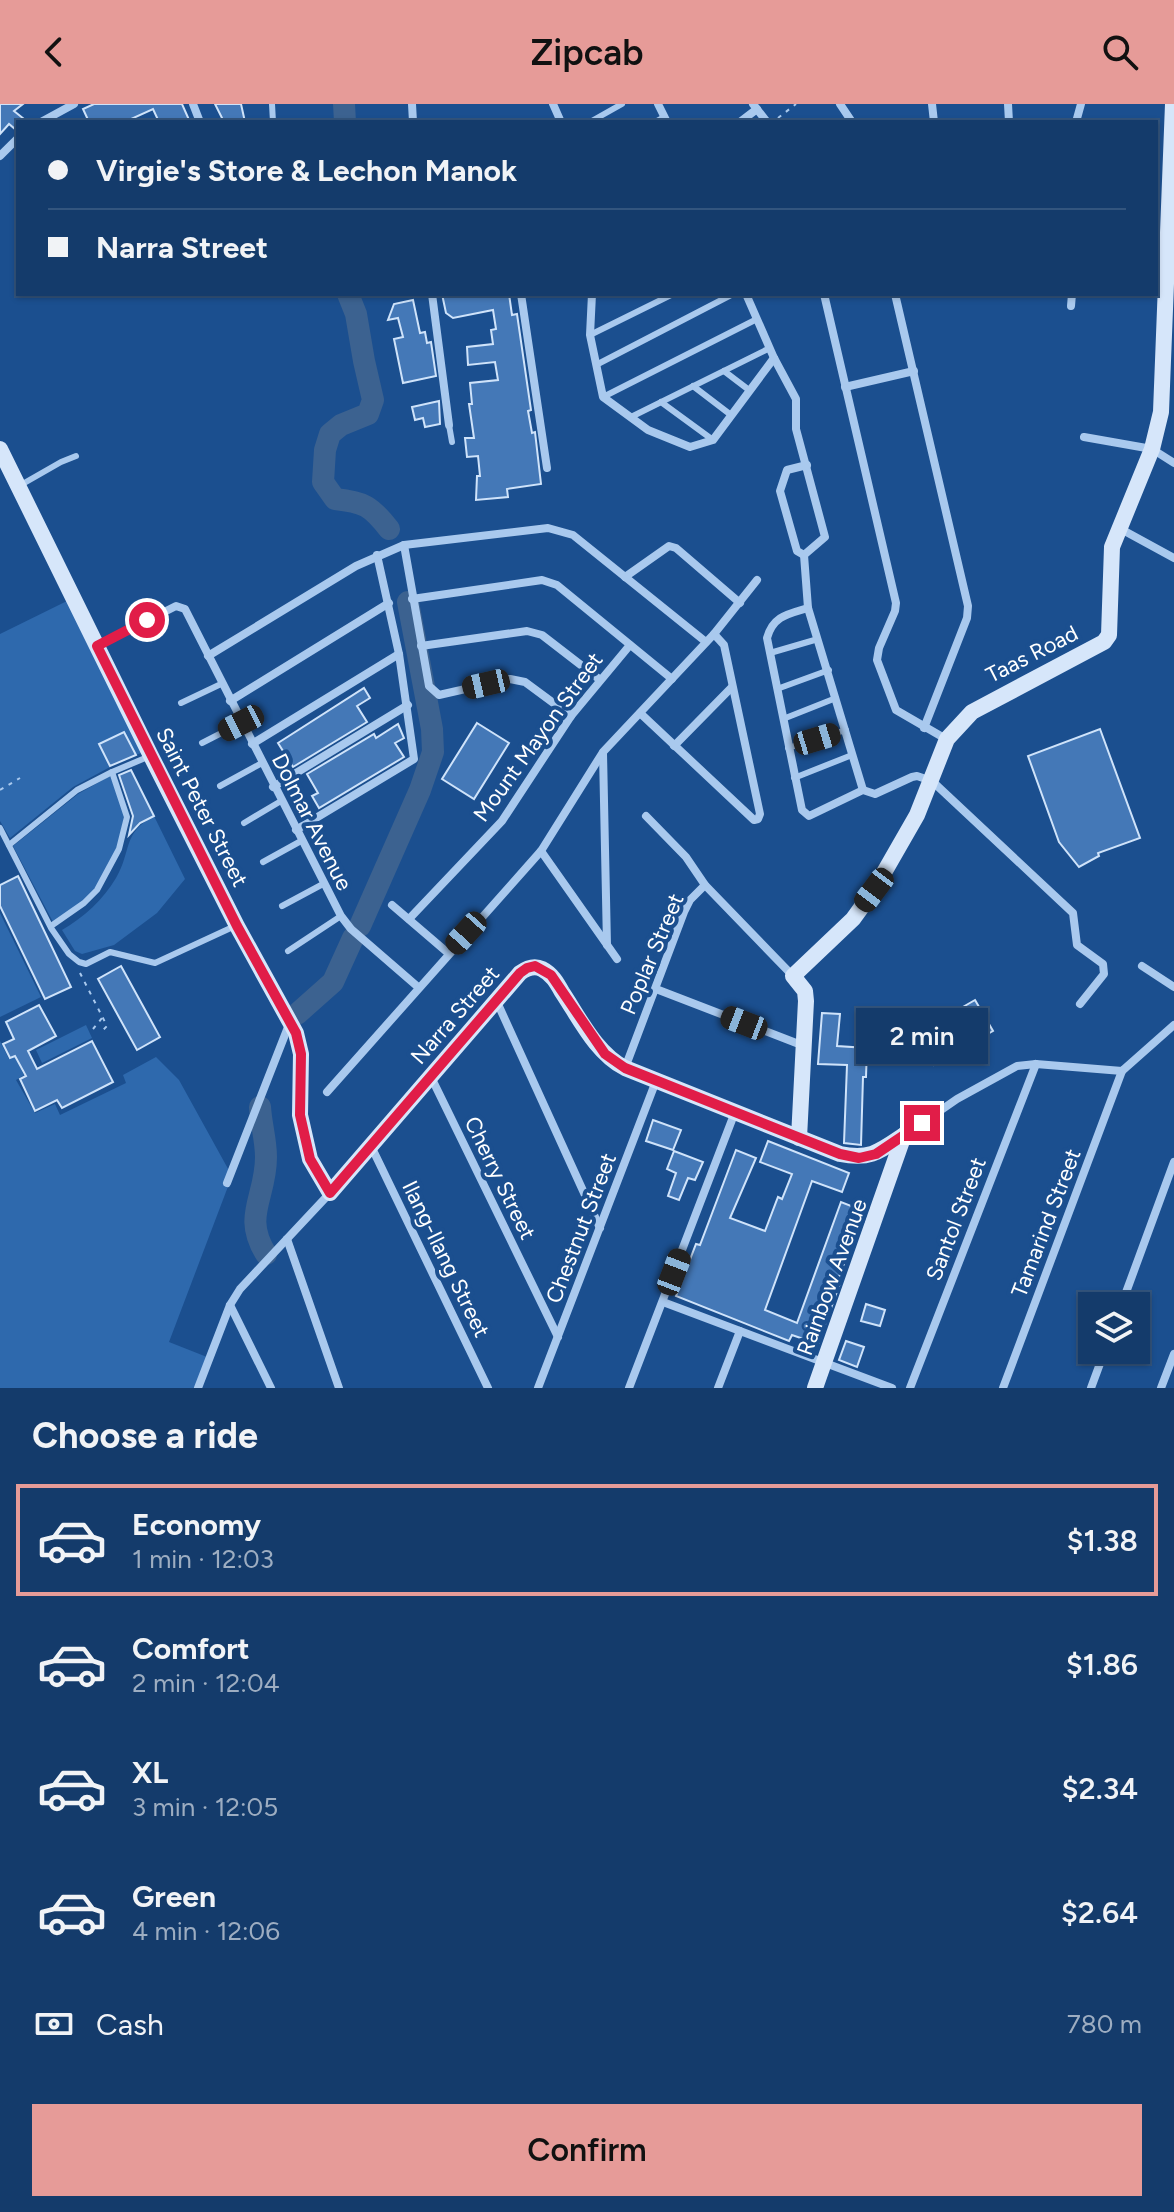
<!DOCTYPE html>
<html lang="en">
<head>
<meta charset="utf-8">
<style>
	body { margin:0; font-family:Figtree,sans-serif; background:#1d4271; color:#f1f3f6; height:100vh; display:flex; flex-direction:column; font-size:30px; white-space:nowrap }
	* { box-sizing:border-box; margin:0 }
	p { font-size:26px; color:#9dadc1 }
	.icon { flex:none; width:44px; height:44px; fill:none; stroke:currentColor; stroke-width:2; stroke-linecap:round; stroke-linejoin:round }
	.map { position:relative; height:1284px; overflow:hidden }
	.panel { display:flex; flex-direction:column; background:#143b6b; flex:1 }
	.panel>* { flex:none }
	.banner { position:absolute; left:16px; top:16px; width:1142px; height:176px; border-radius:0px; box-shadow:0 2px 6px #0004,0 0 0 2px #33557e; display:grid; align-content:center; height:176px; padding:0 32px; background:#143b6b }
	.tools { position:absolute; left:1078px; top:1188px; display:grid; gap:16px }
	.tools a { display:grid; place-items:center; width:72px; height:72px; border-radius:0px; background:#143b6b; box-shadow:0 2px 6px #0004,0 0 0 2px #33557e; font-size:40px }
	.end { position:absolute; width:36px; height:36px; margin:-18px; border:10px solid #e11d48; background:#fff; box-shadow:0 0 0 4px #fff }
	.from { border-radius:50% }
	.bubble { position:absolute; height:56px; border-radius:0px; background:#143b6b; box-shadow:0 2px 6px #0004,0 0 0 2px #33557e; font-size:26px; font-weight:600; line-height:56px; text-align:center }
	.car { position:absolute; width:24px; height:48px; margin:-24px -12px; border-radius:10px; box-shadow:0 0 6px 2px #0007; background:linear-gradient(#222 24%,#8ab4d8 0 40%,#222 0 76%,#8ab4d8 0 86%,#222 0) }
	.banner b { display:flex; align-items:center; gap:28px; height:76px; font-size:30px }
	.banner b+b { border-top:2px solid #33557e }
	.banner i { width:20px; height:20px; background:#f1f3f6 }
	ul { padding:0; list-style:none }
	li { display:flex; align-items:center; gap:24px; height:112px; margin:0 16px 12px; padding:0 16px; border:4px solid transparent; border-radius:0px }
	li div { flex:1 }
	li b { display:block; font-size:30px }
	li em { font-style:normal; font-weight:600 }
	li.selected { border-color:#e69b98 }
	li>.icon { width:72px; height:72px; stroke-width:1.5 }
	h2 { padding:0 32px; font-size:36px; line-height:96px }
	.pay { display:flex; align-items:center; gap:20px; height:88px; padding:0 32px; font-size:30px }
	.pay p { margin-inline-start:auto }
	.primary-button { display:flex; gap:16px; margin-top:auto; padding:16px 32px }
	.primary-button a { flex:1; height:92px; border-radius:0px; background:#e69b98; color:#111; font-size:32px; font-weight:600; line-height:92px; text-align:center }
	header { display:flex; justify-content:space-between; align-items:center; height:104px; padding:0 32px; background:#e69b98; color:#111; font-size:36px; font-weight:600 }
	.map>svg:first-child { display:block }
</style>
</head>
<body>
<header><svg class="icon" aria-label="back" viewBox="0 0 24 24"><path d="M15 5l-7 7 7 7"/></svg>Zipcab<svg class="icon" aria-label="search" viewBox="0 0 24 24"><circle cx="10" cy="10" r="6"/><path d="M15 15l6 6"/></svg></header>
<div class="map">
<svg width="1174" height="1284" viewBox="0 0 1174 1284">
	<rect width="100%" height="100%" fill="#1b4f8f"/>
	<g fill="#2e69ad">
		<polygon points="67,497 144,648 136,651 124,628 99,640 110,663 73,683 10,734 0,717 0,530"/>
		<polygon points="110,672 125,707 118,744 96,784 84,797 53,818 13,742 78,690"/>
		<path d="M154,712l31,63 -28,34 -43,32 -32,9 -7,-3 -13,-21c22,-13 41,-30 54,-52 16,-27 6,-45 38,-62z"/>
		<polygon points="0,809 41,893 0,913"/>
		<polygon points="86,921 92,934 42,959 36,946"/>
		<polygon points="0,937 9,955 15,953 24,971 16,976 35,1009 55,1000 60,1011 126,979 123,971 156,953 179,976 232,1072 169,1238 207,1253 195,1284 0,1284"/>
	</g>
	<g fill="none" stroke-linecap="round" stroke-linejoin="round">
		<g stroke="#3c6290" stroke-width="22">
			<polyline points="344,0 345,18"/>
			<path d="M348,190l8,20 8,47 9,39 -5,14 -27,11 -11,9 -5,16 -2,32 12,17c29,3 36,7 54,30"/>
			<polyline points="360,822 420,686 433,648 432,625 408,498"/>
			<polyline points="297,910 333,878 353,834"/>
			<path d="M260,1003c1,17 6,33 6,50 0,41 -24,59 0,97"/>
		</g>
	</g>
	<g fill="#4478b7" stroke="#cfe3fa" stroke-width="2">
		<polygon points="0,0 23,0 14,7 24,15 18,18 15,25 9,20 0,30"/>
		<polygon points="94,0 182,0 190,18 159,18 153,5 131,15 132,18 89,18 83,5"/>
		<polygon points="215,0 241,0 245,18 224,18"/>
		<polygon points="442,190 509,190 512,211 517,210 531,306 528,307 532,329 535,328 541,380 507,385 508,393 476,396 477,372 480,372 478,352 467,353 465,334 474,334 469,300 472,300 470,279 498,276 495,258 468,261 467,243 493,240 491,226 496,225 493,206 453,214 446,209"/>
		<polygon points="413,196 420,229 425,228 427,239 431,238 436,272 403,279 394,235 403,233 398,214 388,216 394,200"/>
		<polygon points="439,297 440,320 425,323 423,314 415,316 412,303"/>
		<polygon points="364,584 370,594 357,602 367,618 293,663 278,639"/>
		<polygon points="477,619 509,639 474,695 442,675"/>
		<polygon points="398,620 404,634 395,639 404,653 319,704 312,692 318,689 307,670 374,630 376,634"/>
		<polygon points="1100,625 1140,734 1098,749 1099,752 1079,763 1059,738 1028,652"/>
		<polygon points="124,628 136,651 110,662 99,640"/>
		<polygon points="131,666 154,712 140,719 129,731 133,712 119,671"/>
		<polygon points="18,772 71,883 45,895 0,802 0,781"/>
		<polygon points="121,862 160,933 137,946 98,875"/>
		<polygon points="975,896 993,927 934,961 916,930"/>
		<polygon points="39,901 56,932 28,947 37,965 92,937 113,978 62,1004 57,996 35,1007 20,975 26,972 15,952 10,954 3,940 14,935 6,918"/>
		<polygon points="822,909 840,910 837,942 867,944 866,973 863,973 861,1041 844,1039 847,961 818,960"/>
		<polygon points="653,1016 681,1026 673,1046 646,1037"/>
		<polygon points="768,1037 849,1069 842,1088 812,1077 765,1206 797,1219 841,1098 864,1107 837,1178 840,1179 818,1240 792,1231 789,1237 676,1192 696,1140 700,1141 736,1046 756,1054 730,1114 765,1127 778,1093 782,1095 792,1070 760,1058"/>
		<polygon points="674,1047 703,1058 695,1076 688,1074 679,1096 668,1092 676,1069 667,1065"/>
		<polygon points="866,1200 885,1206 880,1222 861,1217"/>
		<polygon points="846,1237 864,1243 857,1263 839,1256"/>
	</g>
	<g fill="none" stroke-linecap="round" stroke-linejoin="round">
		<g stroke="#a9c9ee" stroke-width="2" stroke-dasharray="4 6" stroke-linecap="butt">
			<polyline points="778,14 796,0"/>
			<polyline points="0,686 20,674"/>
			<polyline points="80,869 107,922 101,928"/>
			<polyline points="93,925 102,914"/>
		</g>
		<g stroke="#a9c9ee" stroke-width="6">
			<polyline points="272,0 273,18"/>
			<polyline points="590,18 622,0"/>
			<polyline points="655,18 664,13"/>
			<polyline points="590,231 673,190"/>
			<polyline points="596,261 733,190"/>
			<polyline points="724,267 749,286"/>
			<polyline points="693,282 731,311"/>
			<polyline points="603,293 757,215"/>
			<polyline points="661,298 713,336"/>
			<polyline points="631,313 770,244"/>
			<polyline points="449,321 452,338"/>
			<polyline points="19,382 61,358 76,352"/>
			<polyline points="770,549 818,535"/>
			<polyline points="777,585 829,566"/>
			<polyline points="181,599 221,580"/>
			<polyline points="783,615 836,594"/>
			<polyline points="202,639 241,619"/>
			<polyline points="788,644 846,626"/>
			<polyline points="794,674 852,651"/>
			<polyline points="220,682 262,659"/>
			<polyline points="244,719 281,697"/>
			<polyline points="0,724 51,824 69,850 79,858 86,860 110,848 155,859 235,822"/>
			<polyline points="9,741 77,686 112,668 150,652"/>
			<polyline points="263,758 301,737"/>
			<polyline points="282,802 323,780"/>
			<polyline points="51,822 84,799 97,786 119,745 127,713 112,668"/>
			<polyline points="288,847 341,812"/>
		</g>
		<g stroke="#a9c9ee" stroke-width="8">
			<polyline points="193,0 200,18"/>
			<polyline points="412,0 413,18"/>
			<polyline points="553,0 561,18"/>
			<polyline points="658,0 667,18"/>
			<polyline points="753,0 767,18"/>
			<polyline points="840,0 852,18"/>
			<polyline points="932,0 934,18"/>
			<polyline points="1008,0 1009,18"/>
			<polyline points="41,18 74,0"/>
			<polyline points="740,18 757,5"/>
			<polyline points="1076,18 1081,0"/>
			<polyline points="0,52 18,34"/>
			<polyline points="432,190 449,321"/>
			<polyline points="521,190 547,364"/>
			<polyline points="592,190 590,231 603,293 648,326 690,343 713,336 774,254"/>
			<polyline points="746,190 774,254 796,295 796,325 825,433 804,451 808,504 863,686"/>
			<polyline points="824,190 896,499 895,507 879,544 877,556 896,606 946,635"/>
			<polyline points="895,190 968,502 967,514 924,624"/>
			<polyline points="1071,202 1072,190"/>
			<polyline points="845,283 914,267"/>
			<polyline points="1084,333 1152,345 1174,359"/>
			<polyline points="1119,424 1174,454"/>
			<polyline points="404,441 429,582 439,591 510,575 525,578 571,612"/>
			<polyline points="804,451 797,447 780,387 787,366 807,361"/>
			<polyline points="625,473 669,442 676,444 740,499"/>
			<polyline points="412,495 542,476 557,481 672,575"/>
			<path d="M808,504c-20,6 -35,8 -41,30l35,172 7,6 54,-26 12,4 37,-17 5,-1 15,5 141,132 4,32 26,19 1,10 -24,30"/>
			<polyline points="97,542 176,502 185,505 341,812 351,825 418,883"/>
			<polyline points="421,542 527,527 542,531 599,575"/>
			<polyline points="208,552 356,462 404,441 548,424 573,431 706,538"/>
			<polyline points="230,597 389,499"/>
			<polyline points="640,609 754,716 758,715 760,710 724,541 714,530"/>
			<polyline points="252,640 399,550"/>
			<polyline points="674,642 732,583"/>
			<polyline points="603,649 607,841"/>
			<polyline points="273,683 408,601"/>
			<polyline points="646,712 686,753 705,781 793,872"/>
			<polyline points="296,726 414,655 399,550 377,451"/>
			<polyline points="541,747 617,855"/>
			<polyline points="392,801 448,849"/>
			<polyline points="409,815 502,717 571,612 630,541"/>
			<polyline points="1142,862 1174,883"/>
			<polyline points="656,885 804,942"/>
			<polyline points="497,898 600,1124"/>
			<polyline points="625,964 684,808 690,796 705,781"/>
			<polyline points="431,973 558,1233"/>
			<polyline points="327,988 541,747 603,648 714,530 757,476"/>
			<polyline points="905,1031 957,995 1017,962 1036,960 1122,967 1174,921"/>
			<polyline points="371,1042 488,1284"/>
			<polyline points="227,1079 290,918"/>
			<polyline points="287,1135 339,1284"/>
			<polyline points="663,1198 892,1284"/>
			<polyline points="230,1201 271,1284"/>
			<polyline points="1121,1202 1174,1058"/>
			<polyline points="198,1284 230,1201 240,1185 330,1089"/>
			<polyline points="538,1284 656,977"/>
			<polyline points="629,1284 735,1008"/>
			<polyline points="718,1284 740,1227"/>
			<polyline points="910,1284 1036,960"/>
			<polyline points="1003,1284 1122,967"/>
			<polyline points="1091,1284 1105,1246"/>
			<polyline points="1161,1284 1174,1250"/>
		</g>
		<g stroke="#d6e6fa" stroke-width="16">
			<path d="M0,345l151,307 86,170 59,107 5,21 -1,61 10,44 20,34 190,-220c7,-5 14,-8 22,-4 10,5 15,14 20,23 18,27 34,61 63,76l215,86c30,6 39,-2 64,-19"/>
			<polyline points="799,1034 806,897 805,887 793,872 853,815 874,786 917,711 947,635 972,608 1104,538 1109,531 1112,443 1152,345 1161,308 1173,0"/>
			<polyline points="815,1284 904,1031"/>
		</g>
	</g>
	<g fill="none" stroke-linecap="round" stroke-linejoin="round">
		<polyline stroke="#e11d48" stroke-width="10" points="147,516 97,542 237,822 296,929 301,950 300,1011 310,1055 330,1089 520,869 527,864 535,862 551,871 605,950 625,964 840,1050 859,1054 876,1050 922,1019"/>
	</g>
	<g text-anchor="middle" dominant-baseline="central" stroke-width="8" stroke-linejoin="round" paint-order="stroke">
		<g font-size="22" fill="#fff" stroke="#1b4f8f">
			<text transform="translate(1032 550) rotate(-27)">Taas Road</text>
			<text transform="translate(538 633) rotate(-54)">Mount Mayon Street</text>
			<text transform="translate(202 703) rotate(63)">Saint Peter Street</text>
			<text transform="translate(312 718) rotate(63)">Dolmar Avenue</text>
			<text transform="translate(652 850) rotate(-67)">Poplar Street</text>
			<text transform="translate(455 911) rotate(-49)">Narra Street</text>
			<text transform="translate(500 1074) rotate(64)">Cherry Street</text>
			<text transform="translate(956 1115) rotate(-69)">Santol Street</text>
			<text transform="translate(1046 1119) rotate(-69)">Tamarind Street</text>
			<text transform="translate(581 1124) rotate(-69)">Chestnut Street</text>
			<text transform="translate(446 1155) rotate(64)">Ilang-Ilang Street</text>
			<text transform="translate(832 1173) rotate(-70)">Rainbow Avenue</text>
		</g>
	</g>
</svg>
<div class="tools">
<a><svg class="icon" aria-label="layers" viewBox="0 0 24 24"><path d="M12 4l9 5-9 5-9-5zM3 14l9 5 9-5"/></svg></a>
</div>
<i class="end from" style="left:147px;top:516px"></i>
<i class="end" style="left:922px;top:1019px"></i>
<div class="bubble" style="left:856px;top:904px;width:132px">2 min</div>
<i class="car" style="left:486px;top:580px;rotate:257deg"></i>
<i class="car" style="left:241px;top:619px;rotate:243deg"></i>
<i class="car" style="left:817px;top:635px;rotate:73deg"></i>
<i class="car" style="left:874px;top:786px;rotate:217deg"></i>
<i class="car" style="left:466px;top:829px;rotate:222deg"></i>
<i class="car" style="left:744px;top:919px;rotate:291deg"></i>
<i class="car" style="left:674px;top:1168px;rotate:21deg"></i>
<div class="banner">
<b><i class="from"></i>Virgie's Store &amp; Lechon Manok</b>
<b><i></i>Narra Street</b>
</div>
</div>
<section class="panel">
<h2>Choose a ride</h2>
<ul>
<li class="selected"><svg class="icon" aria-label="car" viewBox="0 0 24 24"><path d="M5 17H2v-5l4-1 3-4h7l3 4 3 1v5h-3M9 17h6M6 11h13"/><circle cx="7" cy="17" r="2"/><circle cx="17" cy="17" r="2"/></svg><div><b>Economy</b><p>1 min · 12:03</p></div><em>$1.38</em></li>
<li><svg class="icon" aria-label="car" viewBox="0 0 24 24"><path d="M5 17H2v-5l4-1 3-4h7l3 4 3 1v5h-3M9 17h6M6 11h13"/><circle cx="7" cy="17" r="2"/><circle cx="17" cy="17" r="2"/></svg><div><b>Comfort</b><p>2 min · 12:04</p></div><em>$1.86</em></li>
<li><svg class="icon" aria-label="car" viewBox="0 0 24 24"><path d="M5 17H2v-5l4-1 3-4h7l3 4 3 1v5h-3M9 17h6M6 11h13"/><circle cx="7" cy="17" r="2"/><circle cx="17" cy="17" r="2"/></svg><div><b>XL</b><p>3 min · 12:05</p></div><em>$2.34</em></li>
<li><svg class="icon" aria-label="car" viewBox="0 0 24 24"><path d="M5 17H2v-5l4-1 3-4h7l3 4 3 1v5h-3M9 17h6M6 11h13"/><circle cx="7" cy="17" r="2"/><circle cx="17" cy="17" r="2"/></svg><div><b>Green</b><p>4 min · 12:06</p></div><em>$2.64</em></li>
</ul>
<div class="pay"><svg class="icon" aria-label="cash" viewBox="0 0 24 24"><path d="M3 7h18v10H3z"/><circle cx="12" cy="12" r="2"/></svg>Cash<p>780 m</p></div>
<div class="primary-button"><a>Confirm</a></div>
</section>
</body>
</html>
